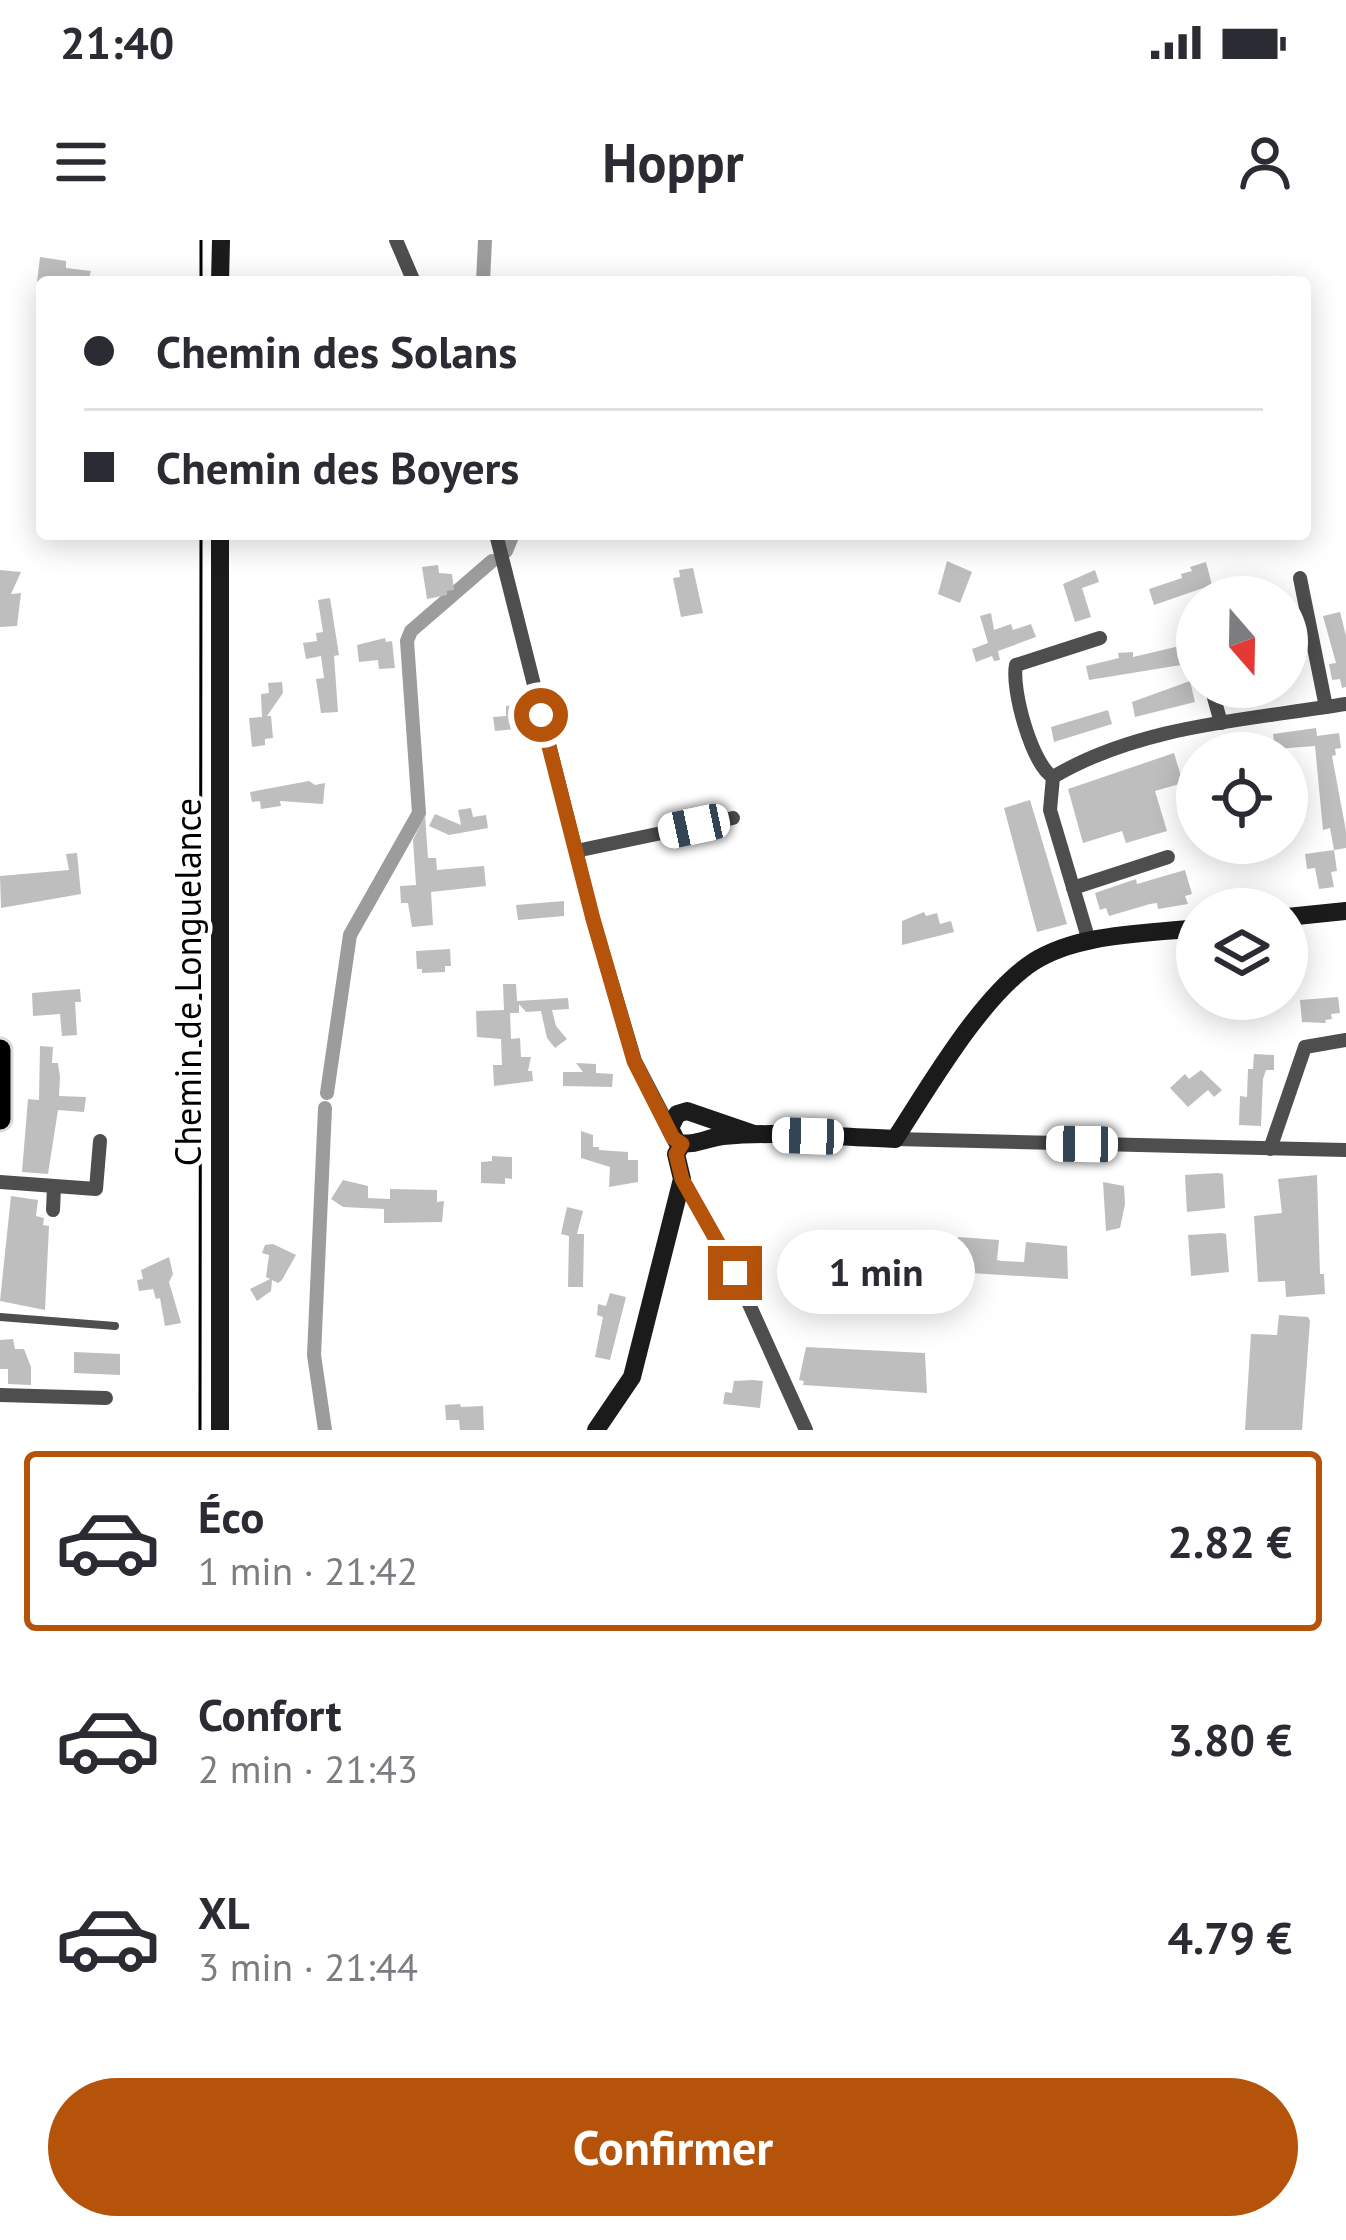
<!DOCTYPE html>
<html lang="fr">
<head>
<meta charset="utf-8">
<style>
	body { margin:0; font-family:"PT Sans",sans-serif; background:#f2f2f3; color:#2b2b33; height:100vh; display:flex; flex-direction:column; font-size:45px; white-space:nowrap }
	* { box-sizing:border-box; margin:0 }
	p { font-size:39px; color:#7c7c81 }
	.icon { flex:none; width:66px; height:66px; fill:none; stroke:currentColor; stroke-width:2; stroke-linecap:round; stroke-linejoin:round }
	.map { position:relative; height:1190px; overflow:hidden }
	.sheet { display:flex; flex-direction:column; background:#fff; flex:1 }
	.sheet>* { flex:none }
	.guide { position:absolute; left:36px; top:36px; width:1275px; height:264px; border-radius:12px; box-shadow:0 6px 30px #0003; display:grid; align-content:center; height:264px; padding:0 48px; background:#fff }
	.needle { width:78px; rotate:160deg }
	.fabs { position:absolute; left:1176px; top:336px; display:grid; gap:24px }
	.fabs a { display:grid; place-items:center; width:132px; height:132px; border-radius:50%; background:#fff; box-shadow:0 6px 30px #0003; font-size:60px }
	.end { position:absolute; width:54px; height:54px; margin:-27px; border:15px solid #b45309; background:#fff; box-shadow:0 0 0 6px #fff }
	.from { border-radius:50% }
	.bubble { position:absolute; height:84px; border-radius:42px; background:#fff; box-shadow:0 6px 30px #0003; font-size:39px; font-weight:700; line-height:84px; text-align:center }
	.car { position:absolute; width:36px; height:72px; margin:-36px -18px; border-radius:15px; box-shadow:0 0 9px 3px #0007; background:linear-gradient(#fff 24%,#345 0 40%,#fff 0 76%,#345 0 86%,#fff 0) }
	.guide b { display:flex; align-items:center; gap:42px; height:114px; font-size:45px }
	.guide b+b { border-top:3px solid #e1e1e2 }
	.guide i { width:30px; height:30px; background:#2b2b33 }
	ul { padding:21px 0 0; list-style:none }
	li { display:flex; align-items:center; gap:36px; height:180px; margin:0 24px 18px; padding:0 24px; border:6px solid transparent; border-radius:12px }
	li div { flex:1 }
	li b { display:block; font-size:45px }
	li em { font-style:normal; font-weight:700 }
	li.selected { border-color:#b45309 }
	li>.icon { width:108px; height:108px; stroke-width:1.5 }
	.primary-button { display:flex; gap:24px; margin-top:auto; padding:24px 48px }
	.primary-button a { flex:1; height:138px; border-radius:72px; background:#b45309; color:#fff; font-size:48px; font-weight:700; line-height:138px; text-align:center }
	.status { display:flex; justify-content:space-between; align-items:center; height:84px; padding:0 60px; background:#fff; direction:ltr }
	.status svg { height:33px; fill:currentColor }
	header { display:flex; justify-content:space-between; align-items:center; height:156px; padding:0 48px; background:#fff; font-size:54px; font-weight:700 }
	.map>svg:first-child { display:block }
</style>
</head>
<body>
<div class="status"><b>21:40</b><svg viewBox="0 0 49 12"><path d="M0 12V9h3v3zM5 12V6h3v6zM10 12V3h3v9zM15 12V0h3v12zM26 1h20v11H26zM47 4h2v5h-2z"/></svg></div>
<header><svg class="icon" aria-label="menu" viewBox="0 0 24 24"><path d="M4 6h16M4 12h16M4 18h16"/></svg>Hoppr<svg class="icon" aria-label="person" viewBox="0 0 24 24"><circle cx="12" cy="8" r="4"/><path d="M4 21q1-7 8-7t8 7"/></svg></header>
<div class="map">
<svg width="1346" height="1190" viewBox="0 0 1346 1190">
	<rect width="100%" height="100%" fill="#fff"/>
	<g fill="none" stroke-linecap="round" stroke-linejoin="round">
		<g stroke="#9c9c9c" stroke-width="14">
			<polyline points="483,42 485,0"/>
			<polyline points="506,311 513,294"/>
			<polyline points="327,853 350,695 419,573 407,401 411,391 492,321"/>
			<polyline points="325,1190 314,1115 325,868"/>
		</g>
	</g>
	<g fill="#bebebe">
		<polygon points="40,17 66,21 66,28 91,31 88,42 37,42"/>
		<polygon points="947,321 972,332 960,363 938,354"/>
		<polygon points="1206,322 1212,345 1154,365 1149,349 1182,338 1181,334 1192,331 1190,327"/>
		<polygon points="438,325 439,333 452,334 454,350 447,351 447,355 427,359 422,327"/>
		<polygon points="693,328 703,373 681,377 673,338 680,337 679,330"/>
		<polygon points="0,330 21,332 11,354 21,353 17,386 0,387"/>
		<polygon points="1095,330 1099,342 1082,348 1091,377 1075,382 1063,344"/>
		<polygon points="330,358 339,415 334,416 338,472 321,473 316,439 324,438 321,416 306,419 303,403 317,401 316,393 323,392 318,360"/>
		<polygon points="1340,372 1346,396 1346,447 1342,448 1340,439 1332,440 1329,424 1336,423 1323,376"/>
		<polygon points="991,373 994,390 1011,384 1013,390 1031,384 1036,397 998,411 1000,420 994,421 992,416 976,422 972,409 988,403 980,376"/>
		<polygon points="385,398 386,402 392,401 395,428 379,429 378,420 359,422 357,405"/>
		<polygon points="1184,405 1187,424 1089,440 1086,426 1119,418 1118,413 1133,412 1133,417"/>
		<polygon points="1190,441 1195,462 1135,477 1132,462"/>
		<polygon points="282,442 283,453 267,476 271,476 273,498 265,499 265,505 252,507 249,478 262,477 261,454 269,453 268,443"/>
		<polygon points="527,464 533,487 495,491 493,477 506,476 506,466"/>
		<polygon points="1108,470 1112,484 1054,502 1051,487"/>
		<polygon points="1316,488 1317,496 1339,493 1341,508 1335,509 1336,515 1332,516 1346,591 1346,608 1334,610 1337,631 1331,632 1334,647 1319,649 1315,628 1307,629 1305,614 1334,610 1330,588 1323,590 1315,506 1275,509 1273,494"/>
		<polygon points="1174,513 1183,543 1155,551 1167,591 1126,603 1122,591 1083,603 1068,549"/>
		<polygon points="309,541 315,545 325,543 323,564 280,561 281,566 261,569 260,561 252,562 250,552"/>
		<polygon points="1030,560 1067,684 1037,692 1004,568"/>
		<polygon points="471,568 473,577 486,575 488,588 449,595 429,586 435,574 461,585 458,570"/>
		<polygon points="425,575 428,618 436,618 437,630 484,626 486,646 431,652 433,685 412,687 408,663 401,663 400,646 416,645 413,600"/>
		<polygon points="77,613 81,654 1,668 0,636 69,630 66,614"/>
		<polygon points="1185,630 1192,654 1185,656 1188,664 1158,669 1157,663 1150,664 1109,676 1106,668 1100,670 1095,653 1136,639 1137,644"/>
		<polygon points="564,661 564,676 518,680 516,665"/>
		<polygon points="924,672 926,676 937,673 940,684 951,681 954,692 902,705 902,681"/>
		<polygon points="450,709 451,726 445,726 445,732 422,733 422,729 417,729 416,711"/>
		<polygon points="503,744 516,744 517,761 568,758 569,769 552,770 556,786 567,799 555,808 547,798 541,771 526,772 519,764 519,773 510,773 511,799 520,798 521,817 531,817 528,831 532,831 533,841 494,846 493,825 502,825 501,799 477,797 476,771 504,770"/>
		<polygon points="80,749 81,762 75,762 77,795 62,796 60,774 33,776 32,753"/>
		<polygon points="1338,757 1340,773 1331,774 1332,779 1325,780 1326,783 1302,782 1300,760"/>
		<polygon points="40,806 53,807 52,823 58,823 60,837 59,856 86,857 84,872 58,870 48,934 22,932 28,859 39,860"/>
		<polygon points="1254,814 1274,815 1274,830 1266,830 1263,839 1261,886 1239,885 1240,856 1247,857 1248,829 1253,829"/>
		<polygon points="576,823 596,824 596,833 613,834 612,847 563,846 563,832 583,832"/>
		<polygon points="1201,830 1222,850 1214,857 1208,850 1188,867 1170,848 1185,834 1189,839"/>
		<polygon points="581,891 593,895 593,907 599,907 599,910 628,912 628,920 638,920 638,942 609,947 610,927 581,918"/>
		<polygon points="492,916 512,917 512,939 505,938 505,944 481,943 481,922 492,921"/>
		<polygon points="1218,933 1223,934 1225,968 1187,972 1185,935"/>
		<polygon points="1317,935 1320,1034 1324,1034 1325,1054 1286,1057 1285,1041 1258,1042 1254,976 1282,973 1278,939"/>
		<polygon points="343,940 368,946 368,958 390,959 390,949 437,950 437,962 444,961 442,982 384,983 384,969 343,967 331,959"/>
		<polygon points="1103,942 1124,946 1125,964 1120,988 1106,991"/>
		<polygon points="11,956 38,960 36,976 44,978 43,985 49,986 45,1070 0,1061"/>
		<polygon points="567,967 583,971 577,994 584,994 583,1047 568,1047 569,996 561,994"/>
		<polygon points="1222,993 1226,994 1229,1032 1191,1036 1188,995"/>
		<polygon points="958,997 999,1000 997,1020 1002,1021 1024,1022 1026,1002 1067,1006 1068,1039 955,1032 951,1030"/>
		<polygon points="273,1004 296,1015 282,1040 278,1043 272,1040 271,1051 257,1061 250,1049 270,1039 266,1037 269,1015 262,1013 265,1005"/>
		<polygon points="169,1017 173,1034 169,1042 181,1083 165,1086 160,1058 156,1059 153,1049 139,1051 137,1040 143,1039 141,1030"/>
		<polygon points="809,1021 930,1028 928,1062 918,1061 918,1066 875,1064 875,1059 849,1057 849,1062 816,1060 816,1056 802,1055"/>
		<polygon points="610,1053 626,1057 610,1120 595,1117 603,1077 597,1075 598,1064 606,1066"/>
		<polygon points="1279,1075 1308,1077 1310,1081 1302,1190 1245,1190 1251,1094 1277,1095"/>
		<polygon points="13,1099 15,1109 24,1109 31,1127 31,1145 8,1144 8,1129 0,1129 0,1100"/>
		<polygon points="806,1107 925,1113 927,1153 803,1145 804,1141 799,1140"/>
		<polygon points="74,1112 120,1114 120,1135 74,1133"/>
		<polygon points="753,1140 763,1141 760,1168 723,1164 725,1152 732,1153 734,1141"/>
		<polygon points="460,1164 461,1167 483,1166 484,1190 460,1190 459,1180 446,1180 445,1165"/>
	</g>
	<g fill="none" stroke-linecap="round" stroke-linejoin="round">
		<g stroke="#dbdbdb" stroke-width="27">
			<polyline id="primary" points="0,810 0,879"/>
		</g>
		<polyline stroke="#4e4e4e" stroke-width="8" points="0,1077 115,1086"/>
		<g stroke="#4e4e4e" stroke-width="14">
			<polyline points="396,0 414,42"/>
			<polyline points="496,294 593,679 635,821 670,888"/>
			<polyline points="1300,338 1326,467"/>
			<polyline points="1190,375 1197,399"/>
			<polyline points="1211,447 1221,483"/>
			<path d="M1053,537c-21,-12 -42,-88 -37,-112l84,-27"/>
			<polyline points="576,611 733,578"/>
			<polyline points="1073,648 1168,617"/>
			<path d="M1089,701l-39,-131 3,-33c88,-52 195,-57 293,-73"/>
			<polyline points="895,899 1346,910"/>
			<polyline points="1270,909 1305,807 1346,800"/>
			<polyline points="682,939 735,1033 806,1190"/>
			<polyline points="0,942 96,949 100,901"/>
			<polyline points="53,970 54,947"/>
			<polyline points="0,1155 106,1158"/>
		</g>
		<g stroke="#1b1b1b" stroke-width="18">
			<polyline points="220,42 221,0"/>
			<polyline points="1287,677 1346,671"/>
			<path d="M754,894l-67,-23 -10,3 -7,14 7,14c15,5 29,-4 46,-6 57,-5 115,1 172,3 34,-52 86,-143 138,-177 45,-29 112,-28 164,-34"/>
			<polyline points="220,1190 220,294"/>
			<polyline points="596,1190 632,1137 682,939 676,914 682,904"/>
		</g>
		<use href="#primary" stroke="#000" stroke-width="21"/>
		<g stroke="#000" stroke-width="3">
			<polyline points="201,42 201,0"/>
			<polyline points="200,1190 201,294"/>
		</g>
	</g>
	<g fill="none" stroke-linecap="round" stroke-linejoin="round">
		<polyline stroke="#b45309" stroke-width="15" points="541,475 593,679 634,821 673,898 682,904 676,914 682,939 735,1033"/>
	</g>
	<g text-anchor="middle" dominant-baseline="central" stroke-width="9" stroke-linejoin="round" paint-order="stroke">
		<g font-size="36" fill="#000" stroke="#fff">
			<text transform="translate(187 742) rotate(-90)">Chemin de Longuelance</text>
		</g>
	</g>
</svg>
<div class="fabs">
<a><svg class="needle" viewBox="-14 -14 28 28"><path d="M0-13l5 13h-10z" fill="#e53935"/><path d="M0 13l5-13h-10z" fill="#7c7c81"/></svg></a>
<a><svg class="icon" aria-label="locate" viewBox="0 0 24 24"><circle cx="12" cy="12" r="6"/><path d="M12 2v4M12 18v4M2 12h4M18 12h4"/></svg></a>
<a><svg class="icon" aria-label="layers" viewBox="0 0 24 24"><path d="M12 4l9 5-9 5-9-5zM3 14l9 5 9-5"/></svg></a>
</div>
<i class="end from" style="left:541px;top:475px"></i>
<i class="end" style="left:735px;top:1033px"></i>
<div class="bubble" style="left:777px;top:990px;width:198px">1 min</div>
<i class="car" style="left:694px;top:586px;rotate:258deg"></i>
<i class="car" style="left:808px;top:896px;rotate:272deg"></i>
<i class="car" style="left:1082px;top:904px;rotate:271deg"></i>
<div class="guide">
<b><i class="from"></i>Chemin des Solans</b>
<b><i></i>Chemin des Boyers</b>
</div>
</div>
<section class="sheet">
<ul>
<li class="selected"><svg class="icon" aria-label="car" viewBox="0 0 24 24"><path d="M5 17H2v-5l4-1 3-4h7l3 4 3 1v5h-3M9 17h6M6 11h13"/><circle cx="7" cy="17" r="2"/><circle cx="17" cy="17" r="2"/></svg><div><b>Éco</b><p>1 min · 21:42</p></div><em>2.82 €</em></li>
<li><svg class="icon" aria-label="car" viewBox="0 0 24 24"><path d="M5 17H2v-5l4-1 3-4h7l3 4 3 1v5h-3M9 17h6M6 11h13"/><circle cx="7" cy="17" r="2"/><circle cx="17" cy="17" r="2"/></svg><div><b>Confort</b><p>2 min · 21:43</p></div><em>3.80 €</em></li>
<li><svg class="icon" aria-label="car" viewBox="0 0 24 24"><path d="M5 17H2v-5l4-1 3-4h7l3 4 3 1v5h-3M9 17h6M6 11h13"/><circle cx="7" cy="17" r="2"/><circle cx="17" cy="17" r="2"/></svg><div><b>XL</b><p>3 min · 21:44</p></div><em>4.79 €</em></li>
</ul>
<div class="primary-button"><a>Confirmer</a></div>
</section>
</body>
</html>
